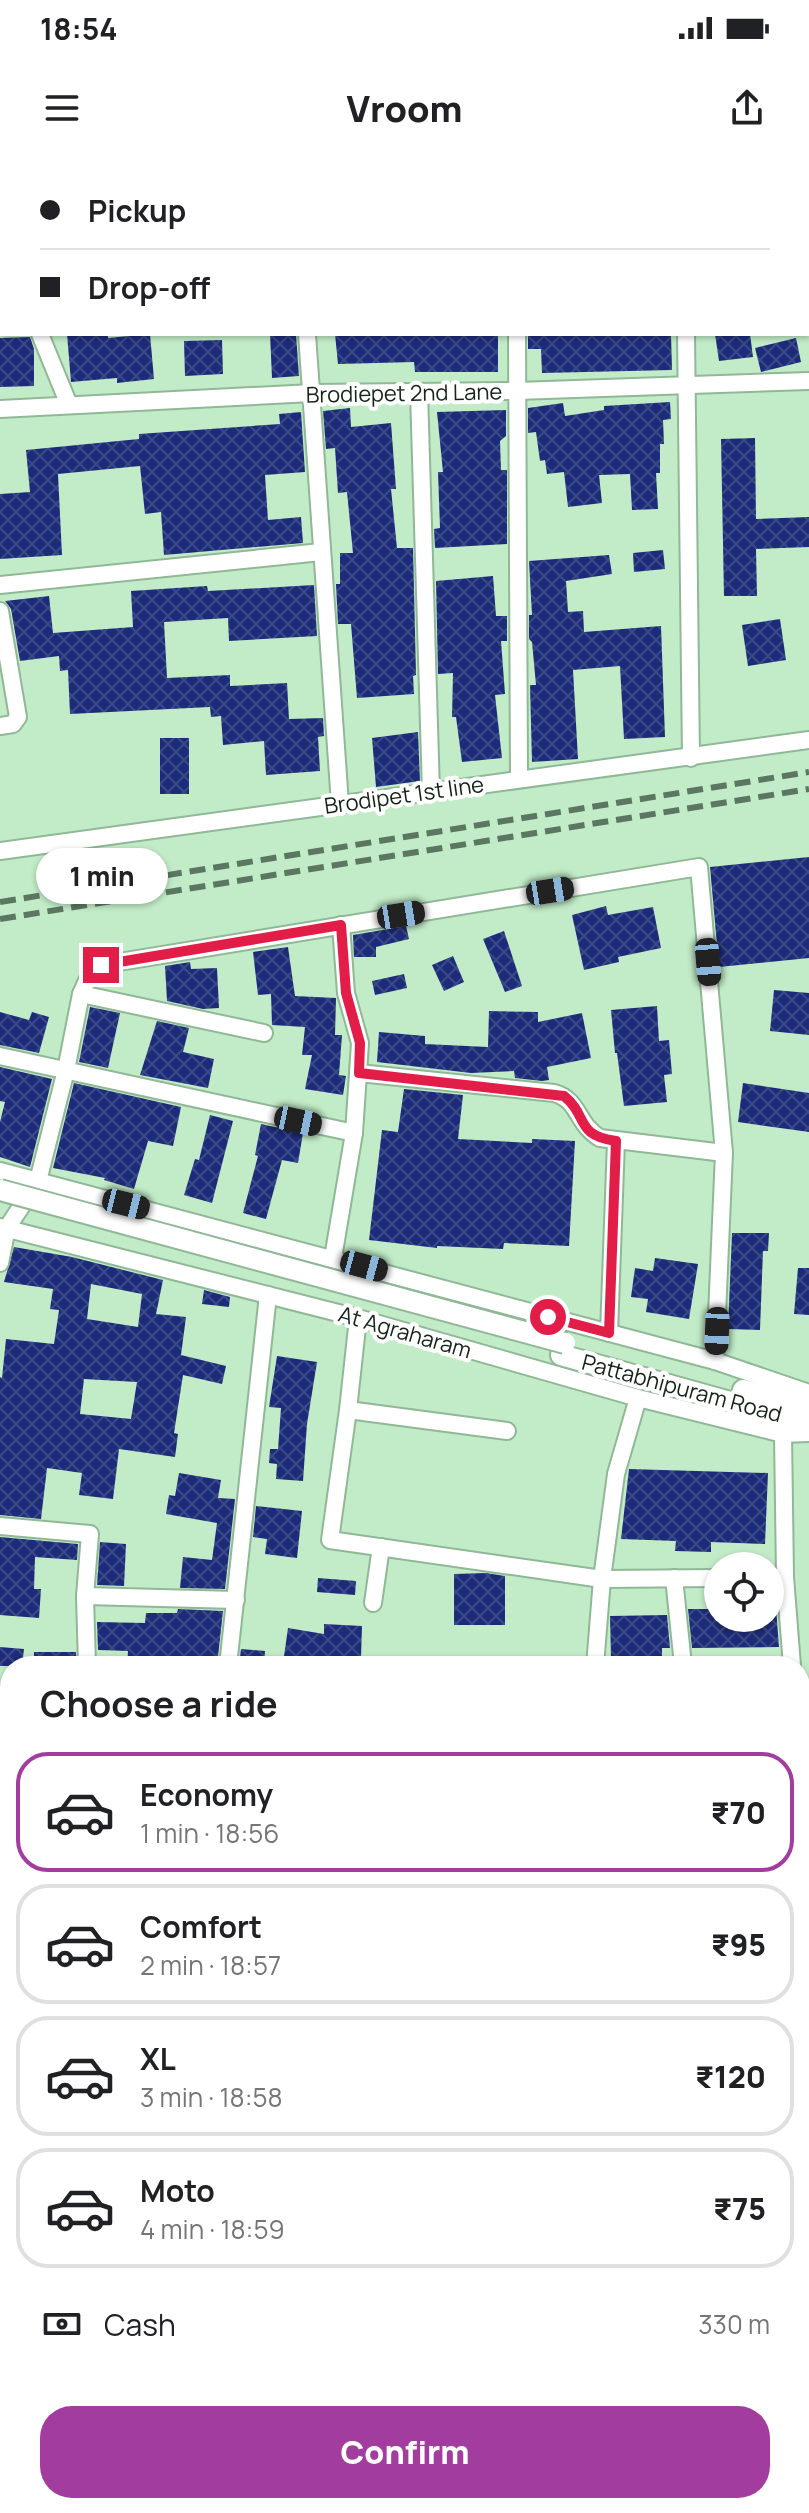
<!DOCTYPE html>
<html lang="en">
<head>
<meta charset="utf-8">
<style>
	body { margin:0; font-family:Manrope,sans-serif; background:#f2f2f2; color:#202124; height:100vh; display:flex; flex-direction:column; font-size:30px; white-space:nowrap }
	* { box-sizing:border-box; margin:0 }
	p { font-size:26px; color:#757577 }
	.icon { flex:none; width:44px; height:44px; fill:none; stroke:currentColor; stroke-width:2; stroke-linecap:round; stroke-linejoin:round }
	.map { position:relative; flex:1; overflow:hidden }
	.sheet { position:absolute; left:0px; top:1496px; width:810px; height:858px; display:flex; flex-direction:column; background:#fff; border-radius:32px 32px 0 0; box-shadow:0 2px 6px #0004 }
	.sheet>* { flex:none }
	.guide { position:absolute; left:0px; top:0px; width:810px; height:176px; box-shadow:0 2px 6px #0004; display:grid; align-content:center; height:176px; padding:0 40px; background:#fff }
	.controls { position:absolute; left:704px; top:1392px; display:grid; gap:16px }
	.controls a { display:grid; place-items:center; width:80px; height:80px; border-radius:50%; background:#fff; box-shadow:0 2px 6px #0004; font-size:40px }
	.end { position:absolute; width:36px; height:36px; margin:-18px; border:10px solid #e11d48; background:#fff; box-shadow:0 0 0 4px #fff }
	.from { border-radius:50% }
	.bubble { position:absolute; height:56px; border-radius:28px; background:#fff; box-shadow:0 2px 6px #0004; font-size:26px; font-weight:800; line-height:56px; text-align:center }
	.car { position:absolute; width:24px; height:48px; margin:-24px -12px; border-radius:10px; box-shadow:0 0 6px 2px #0007; background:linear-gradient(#222 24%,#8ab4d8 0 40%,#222 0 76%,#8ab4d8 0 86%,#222 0) }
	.guide b { display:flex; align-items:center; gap:28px; height:76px; font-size:30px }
	.guide b+b { border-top:2px solid #e0e0e0 }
	.guide i { width:20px; height:20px; background:#202124 }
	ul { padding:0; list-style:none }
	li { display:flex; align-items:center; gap:24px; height:120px; margin:0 16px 12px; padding:0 24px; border:4px solid #e0e0e0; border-radius:32px }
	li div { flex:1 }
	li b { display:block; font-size:30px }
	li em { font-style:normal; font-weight:800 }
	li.on { border-color:#a33c9f }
	li>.icon { width:72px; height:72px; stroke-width:1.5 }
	h2 { padding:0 40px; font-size:36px; line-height:96px }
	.pay { display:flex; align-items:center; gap:20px; height:88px; padding:0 40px; font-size:30px }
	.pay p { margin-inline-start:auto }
	.button { display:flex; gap:16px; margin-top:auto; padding:16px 40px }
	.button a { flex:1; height:92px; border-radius:32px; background:#a33c9f; color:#fff; font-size:32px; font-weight:800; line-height:92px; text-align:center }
	.status { display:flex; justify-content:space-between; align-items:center; height:56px; padding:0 40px; background:#fff; direction:ltr }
	.status svg { height:22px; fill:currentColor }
	header { display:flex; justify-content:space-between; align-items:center; height:104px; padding:0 40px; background:#fff; font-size:36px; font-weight:800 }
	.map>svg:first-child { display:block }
</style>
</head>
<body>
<div class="status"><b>18:54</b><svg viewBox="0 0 49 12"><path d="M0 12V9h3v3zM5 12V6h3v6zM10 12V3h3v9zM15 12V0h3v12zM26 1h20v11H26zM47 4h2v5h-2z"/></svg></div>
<header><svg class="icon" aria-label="menu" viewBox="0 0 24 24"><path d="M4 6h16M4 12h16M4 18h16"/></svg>Vroom<svg class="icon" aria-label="share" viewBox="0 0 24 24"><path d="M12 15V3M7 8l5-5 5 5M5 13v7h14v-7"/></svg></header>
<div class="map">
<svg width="809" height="2353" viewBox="0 0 809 2353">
	<defs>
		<pattern id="building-cross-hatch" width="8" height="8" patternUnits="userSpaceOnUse" patternTransform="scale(2)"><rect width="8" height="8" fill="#1d2c7a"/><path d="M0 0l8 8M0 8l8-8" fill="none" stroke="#3c4987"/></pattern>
	</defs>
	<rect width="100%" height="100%" fill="#c2ecc8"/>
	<g fill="url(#building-cross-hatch)" fill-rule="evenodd">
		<polygon points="67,174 108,174 108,178 150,174 154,219 117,223 117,218 71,222"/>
		<polygon points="270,174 296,174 299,216 272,218"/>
		<polygon points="335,174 498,175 498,212 415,212 414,202 338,204"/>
		<polygon points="528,174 671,174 672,210 542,213 541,189 528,189"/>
		<polygon points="715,174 750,174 753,197 719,201"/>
		<polygon points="30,177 34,189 34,226 0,227 0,178"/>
		<polygon points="796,178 801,202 761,212 755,188"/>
		<polygon points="222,180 223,214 185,216 184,181"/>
		<polygon points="670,242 671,259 663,260 664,284 660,284 660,313 656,313 658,349 632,350 630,314 599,315 602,343 568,347 564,312 547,314 545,300 540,301 536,272 528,273 528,248 563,243 565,256 604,250 604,246"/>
		<polygon points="350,248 351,267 391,263 396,329 391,329 397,388 413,388 416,515 413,516 414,534 357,538 351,464 338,464 336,424 340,424 340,393 353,393 347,332 338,333 335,288 326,289 323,251"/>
		<polygon points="506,250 506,276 500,281 501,310 507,310 507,384 435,388 434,369 440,368 438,312 443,312 437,252"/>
		<polygon points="301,252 305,312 265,315 268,360 301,357 303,383 164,395 161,352 145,354 140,306 58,314 62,395 0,399 0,334 30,332 26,290 139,279 139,274 280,264 279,254"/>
		<polygon points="755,278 756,359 809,357 809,387 756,389 757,436 724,436 721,279"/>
		<polygon points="663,390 665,409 634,412 633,393"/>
		<polygon points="609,395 612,414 566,421 568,452 583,451 584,472 661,466 665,577 624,579 620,506 573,510 578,599 532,602 530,525 536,525 532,482 529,479 529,455 532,455 529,401"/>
		<polygon points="493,416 496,456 507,456 507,481 501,481 505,534 495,535 502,598 462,602 456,557 452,557 453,513 438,514 436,421"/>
		<polygon points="314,425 317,476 229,481 228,458 164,462 167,518 230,515 230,526 287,523 289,559 323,558 324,576 318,577 320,611 266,615 264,581 223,585 221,556 211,557 210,547 70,554 68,510 60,511 59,496 20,501 11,449 5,441 49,436 53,473 133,467 131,431 207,426 208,431"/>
		<polygon points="780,459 786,500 748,506 742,465"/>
		<polygon points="418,572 420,621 376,627 372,578"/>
		<rect x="160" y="578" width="29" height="56"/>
		<polygon points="809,697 809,798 719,807 710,707"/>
		<polygon points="606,746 608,755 653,747 661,788 618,797 619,802 584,810 572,755"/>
		<polygon points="406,766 409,779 376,787 376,797 354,797 353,775"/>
		<polygon points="504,771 522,826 505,832 483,779"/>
		<polygon points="288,787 295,836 336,838 335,875 342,875 339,915 346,916 343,935 305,929 312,895 302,895 305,867 272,865 271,834 258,835 253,792"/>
		<polygon points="453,796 464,822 444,831 432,805"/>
		<polygon points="190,802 191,809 217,808 219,848 203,849 167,841 165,806"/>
		<polygon points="404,814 407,828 375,835 372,821"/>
		<polygon points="774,830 809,833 809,875 770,871"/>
		<polygon points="657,846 659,881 669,880 672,914 664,915 667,942 624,946 617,893 615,893 611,850"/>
		<polygon points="90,847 120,853 108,908 79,902"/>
		<polygon points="489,851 538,852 538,862 582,853 591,898 547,907 549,920 542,921 515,918 514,911 471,913 377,902 379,872 425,876 425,884 488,887"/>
		<polygon points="0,852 29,860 32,852 49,857 39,893 0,885"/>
		<polygon points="157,861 189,868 183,892 214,899 208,928 140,915"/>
		<polygon points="0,907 52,919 30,1007 0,997 0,962 5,942 0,941"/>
		<polygon points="74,923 181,947 173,986 148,981 134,1029 104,1020 105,1018 53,1008"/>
		<polygon points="743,923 809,933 809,972 738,962"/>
		<polygon points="404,929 463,935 458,979 532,983 532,979 575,981 569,1086 504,1083 503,1089 437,1086 437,1088 369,1080 382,970 398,972"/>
		<polygon points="210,955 233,961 212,1043 184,1035 195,999 199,1000"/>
		<polygon points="261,964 303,973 298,1003 282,1000 266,1059 243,1053 258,996 255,995"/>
		<polygon points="732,1073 769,1073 768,1091 763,1091 760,1170 728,1169"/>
		<path d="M14,1087l58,10 91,23 -7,34 30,3 -5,38 45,11 -4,18 -39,-9 -9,58 4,1 -3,23 -56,-8 -6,50 -34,-4 3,-22 -35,-5 -6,51 -41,-4v-138l2,1 4,-39 48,5 5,-34 -9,-1 3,-20 -49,-7zM91,1124l51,10 -4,33 -51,-8zM84,1219l53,3 -6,37 -51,-5z"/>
		<polygon points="655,1098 698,1104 689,1159 646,1152 648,1139 631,1137 635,1108 653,1111"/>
		<polygon points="798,1108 809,1108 809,1155 794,1154"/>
		<polygon points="204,1130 230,1137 229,1147 202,1144"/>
		<polygon points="277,1196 317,1202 307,1264 303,1321 276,1319 277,1304 269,1303 270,1289 278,1289 281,1248 269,1247"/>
		<polygon points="629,1309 768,1313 765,1384 711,1382 711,1392 675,1391 676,1381 621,1379"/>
		<polygon points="179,1313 221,1320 218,1338 235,1339 225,1429 180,1428 183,1397 212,1400 217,1363 166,1354 169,1335 175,1336"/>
		<polygon points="256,1346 302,1351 297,1398 265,1394 267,1379 253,1377"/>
		<polygon points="0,1377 78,1384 77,1400 35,1397 34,1429 41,1429 39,1458 0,1455"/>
		<polygon points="100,1382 126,1384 124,1426 97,1425"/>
		<polygon points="486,1413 505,1416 505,1465 454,1465 454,1414"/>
		<polygon points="318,1418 356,1421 355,1435 317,1432"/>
		<polygon points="770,1448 776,1448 779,1487 692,1488 688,1449 718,1449 718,1458 770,1458"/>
		<polygon points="178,1449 223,1451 217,1506 127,1506 128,1491 98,1490 97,1462 145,1463 146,1453 177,1453"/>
		<polygon points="667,1455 670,1488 662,1488 662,1497 611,1498 610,1456"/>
		<polygon points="324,1464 362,1466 361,1498 314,1496 313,1506 283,1503 288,1468 324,1474"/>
		<polygon points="0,1487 24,1489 22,1506 0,1506"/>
		<polygon points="241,1489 265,1491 264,1506 239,1506"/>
		<rect x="34" y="1492" width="42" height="14"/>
	</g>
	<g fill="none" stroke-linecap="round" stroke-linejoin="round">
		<g stroke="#90b896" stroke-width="20">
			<g id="minor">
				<polyline points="517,0 517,2"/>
				<polyline points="300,2 300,0"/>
				<polyline points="686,2 686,0"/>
				<polyline points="0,88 2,87"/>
				<polyline points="40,174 69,245"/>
				<polyline points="307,174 340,644"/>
				<polyline points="517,174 519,618"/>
				<polyline points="686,174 691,598"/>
				<polyline points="419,232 431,632"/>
				<polyline points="0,249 312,233 517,231 809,221"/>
				<polyline points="0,425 321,392"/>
				<polyline points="0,451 18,557 13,564 0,566"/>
				<polyline points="0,691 809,580"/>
				<polyline points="81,834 90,814 101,805 699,707 724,993 715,1201"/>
				<polyline points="0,896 354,973"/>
				<path d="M359,913l195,20c26,7 22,31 46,45l124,15"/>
				<polyline points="0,1011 715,1201 809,1233"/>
				<polyline points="0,1067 358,1158 638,1238 783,1274 809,1273"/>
				<polyline points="333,1098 354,973 360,883 346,833 341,765"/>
				<polyline points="0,1103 7,1068 38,1021 66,910 81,834 264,873"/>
				<polyline points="358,1158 348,1250 330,1380 602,1419 718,1418"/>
				<polyline points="609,1173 616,981"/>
				<polyline points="348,1250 507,1271"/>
				<polyline points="783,1274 785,1417 792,1506"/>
				<polyline points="0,1366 90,1374 85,1436 87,1506"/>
				<polyline points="674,1418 683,1505 679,1506"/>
				<polyline points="85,1436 236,1440"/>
				<polyline points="373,1443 381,1387"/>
				<polyline points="228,1506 268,1135"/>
				<polyline points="595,1506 602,1419 616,1314 638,1238"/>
				<polyline points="0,1570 10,1569"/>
				<polyline points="800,1613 802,1643 800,1643"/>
				<polyline points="0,1728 10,1727"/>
				<polyline points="800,1848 809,1848"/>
				<polyline points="0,1877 10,1875"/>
				<polyline points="0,2282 10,2280"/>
				<polyline points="181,2344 183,2353"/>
				<polyline points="447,2353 489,2344"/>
			</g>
		</g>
		<g stroke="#90b896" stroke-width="24">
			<g id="tertiary">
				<polyline points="561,1195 809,1264"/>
				<polyline points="743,1230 809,1247"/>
			</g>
		</g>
		<use href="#minor" stroke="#fff" stroke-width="16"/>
		<use href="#tertiary" stroke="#fff" stroke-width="20"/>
		<g stroke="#5c7761" stroke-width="6" stroke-dasharray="16 8" stroke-linecap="butt">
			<polyline points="0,742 809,612"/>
			<polyline points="0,759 809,629"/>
		</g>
		<g stroke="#90b896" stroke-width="24" stroke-linecap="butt">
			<polyline id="tertiary-bridge" points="0,1030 565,1183"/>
		</g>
		<use href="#tertiary-bridge" stroke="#fff" stroke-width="20"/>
	</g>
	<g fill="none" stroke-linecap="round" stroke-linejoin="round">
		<path stroke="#e11d48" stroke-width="10" d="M101,805l240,-40 5,68 14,50 -1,30 205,23c25,20 10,39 52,45l-7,192 -61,-16"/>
	</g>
	<g text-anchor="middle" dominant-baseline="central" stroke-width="8" stroke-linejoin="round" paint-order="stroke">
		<g font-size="22" fill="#142417" stroke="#fff">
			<text transform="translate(404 233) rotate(-1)">Brodiepet 2nd Lane</text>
			<text transform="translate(404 635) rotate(-8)">Brodipet 1st line</text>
			<text transform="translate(405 1172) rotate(16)">At Agraharam</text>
			<text transform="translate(682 1228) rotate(15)">Pattabhipuram Road</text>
		</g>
	</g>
</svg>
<div class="controls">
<a><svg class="icon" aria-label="locate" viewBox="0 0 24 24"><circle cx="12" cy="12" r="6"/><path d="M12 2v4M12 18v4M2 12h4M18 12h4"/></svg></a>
</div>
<i class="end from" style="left:548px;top:1157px"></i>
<i class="end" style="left:101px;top:805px"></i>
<div class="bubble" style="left:36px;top:688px;width:132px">1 min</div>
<i class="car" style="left:550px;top:731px;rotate:81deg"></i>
<i class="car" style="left:401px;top:755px;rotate:81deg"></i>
<i class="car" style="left:708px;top:802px;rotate:175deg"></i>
<i class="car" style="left:298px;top:961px;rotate:102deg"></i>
<i class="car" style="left:126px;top:1044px;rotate:104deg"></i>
<i class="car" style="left:364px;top:1106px;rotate:105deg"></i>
<i class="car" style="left:717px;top:1171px;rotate:182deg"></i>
<div class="guide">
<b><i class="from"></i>Pickup</b>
<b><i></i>Drop-off</b>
</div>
<section class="sheet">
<h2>Choose a ride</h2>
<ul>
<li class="on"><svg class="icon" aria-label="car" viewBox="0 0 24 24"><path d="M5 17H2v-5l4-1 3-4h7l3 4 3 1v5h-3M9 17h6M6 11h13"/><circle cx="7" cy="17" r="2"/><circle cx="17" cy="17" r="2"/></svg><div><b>Economy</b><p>1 min · 18:56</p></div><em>₹70</em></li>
<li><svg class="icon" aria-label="car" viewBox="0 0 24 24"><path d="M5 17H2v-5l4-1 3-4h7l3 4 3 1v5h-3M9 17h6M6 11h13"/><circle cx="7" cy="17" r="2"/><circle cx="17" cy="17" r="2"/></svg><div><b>Comfort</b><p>2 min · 18:57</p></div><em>₹95</em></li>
<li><svg class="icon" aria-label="car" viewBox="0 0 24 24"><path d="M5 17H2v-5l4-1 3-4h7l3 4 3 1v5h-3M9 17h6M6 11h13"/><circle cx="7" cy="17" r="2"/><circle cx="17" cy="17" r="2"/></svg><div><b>XL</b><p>3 min · 18:58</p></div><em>₹120</em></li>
<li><svg class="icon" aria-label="car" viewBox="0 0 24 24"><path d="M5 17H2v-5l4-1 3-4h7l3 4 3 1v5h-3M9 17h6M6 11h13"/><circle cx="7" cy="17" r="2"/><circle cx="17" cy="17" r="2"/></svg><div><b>Moto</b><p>4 min · 18:59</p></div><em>₹75</em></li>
</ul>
<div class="pay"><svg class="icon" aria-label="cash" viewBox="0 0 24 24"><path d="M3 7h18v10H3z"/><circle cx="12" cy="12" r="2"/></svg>Cash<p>330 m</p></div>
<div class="button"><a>Confirm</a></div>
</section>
</div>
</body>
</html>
